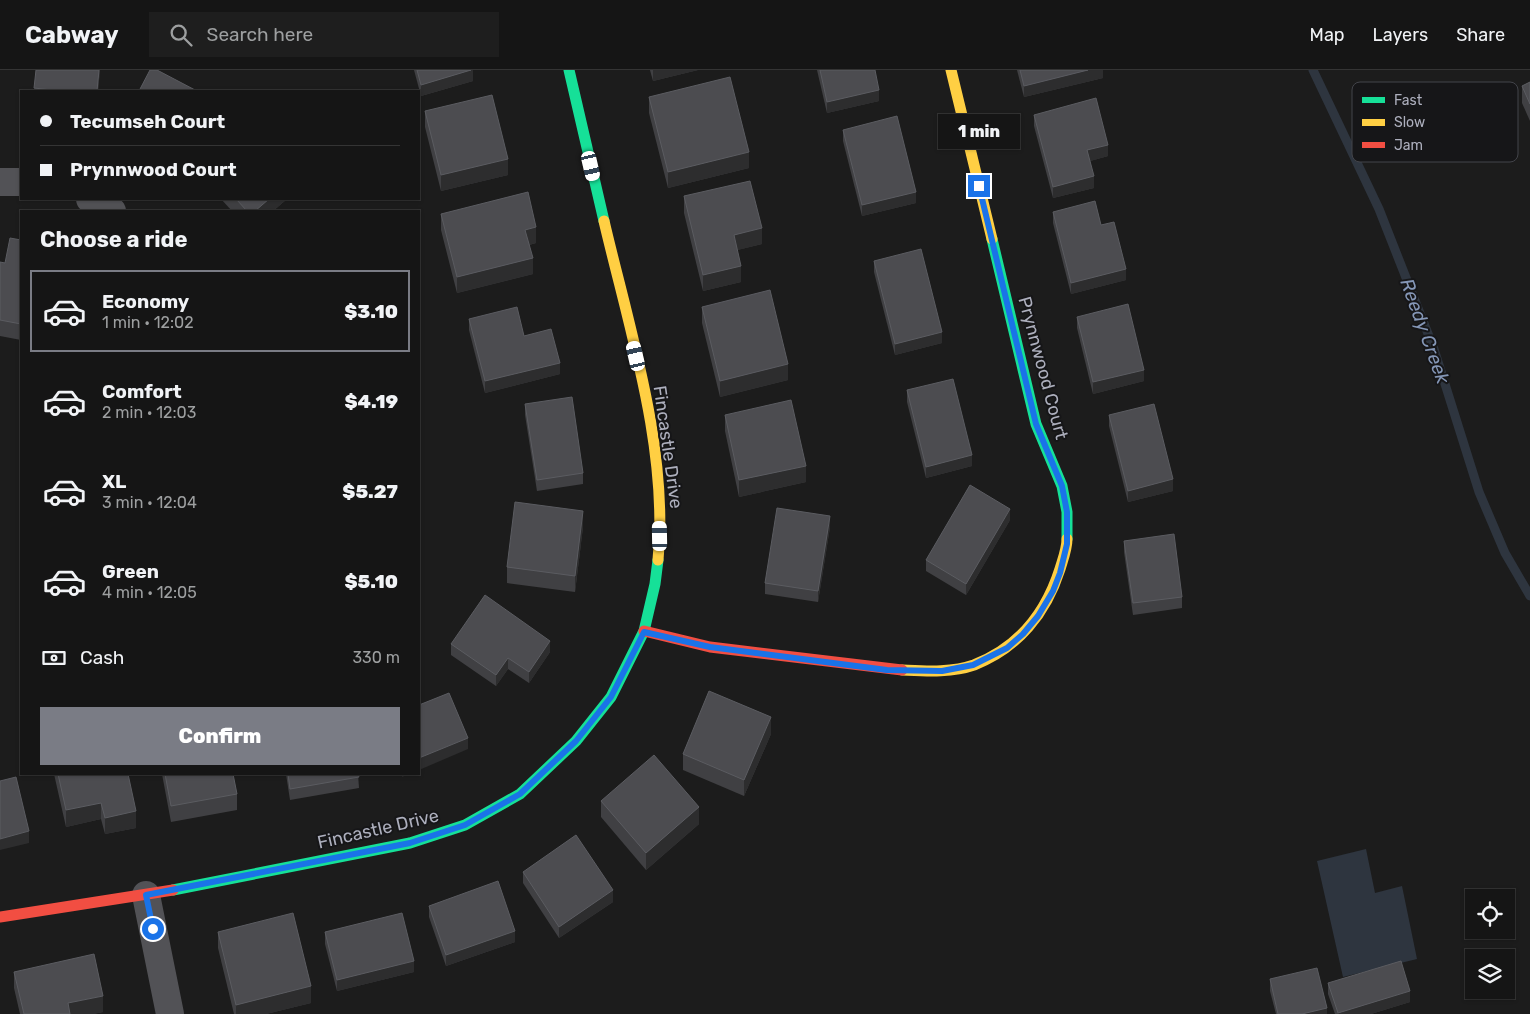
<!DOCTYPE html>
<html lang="en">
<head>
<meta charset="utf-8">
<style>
	body { margin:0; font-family:Rubik,sans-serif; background:#1e1e1e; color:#f1f3f6; height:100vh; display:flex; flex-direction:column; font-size:19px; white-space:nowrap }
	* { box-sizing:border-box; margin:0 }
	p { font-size:16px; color:#9d9fa0 }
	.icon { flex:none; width:28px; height:28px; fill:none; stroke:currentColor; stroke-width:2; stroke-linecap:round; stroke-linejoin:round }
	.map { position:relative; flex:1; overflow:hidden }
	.details { position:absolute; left:20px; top:140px; width:400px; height:565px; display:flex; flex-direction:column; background:#151515; border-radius:0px; box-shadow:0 1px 4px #0004,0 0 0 1px #343434 }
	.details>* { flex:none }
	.hud { position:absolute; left:20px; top:20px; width:400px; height:110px; border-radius:0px; box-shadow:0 1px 4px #0004,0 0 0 1px #343434; display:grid; align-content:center; height:110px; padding:0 20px; background:#151515 }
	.buttons { position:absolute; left:1465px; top:819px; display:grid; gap:10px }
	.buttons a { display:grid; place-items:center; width:50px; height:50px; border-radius:0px; background:#151515; box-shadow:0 1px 4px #0004,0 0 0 1px #343434; font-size:25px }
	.end { position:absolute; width:22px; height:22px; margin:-11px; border:6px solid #1a73e8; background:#fff; box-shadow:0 0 0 2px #fff }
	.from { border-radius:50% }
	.bubble { position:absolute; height:35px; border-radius:0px; background:#151515; box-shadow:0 1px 4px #0004,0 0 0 1px #343434; font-size:16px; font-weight:800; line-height:35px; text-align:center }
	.car { position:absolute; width:15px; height:30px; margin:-15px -8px; border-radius:6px; box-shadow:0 0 4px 1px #0007; background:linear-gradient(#fff 24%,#345 0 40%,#fff 0 76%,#345 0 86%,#fff 0) }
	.hud b { display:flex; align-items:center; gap:18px; height:48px; font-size:19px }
	.hud b+b { border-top:1px solid #343434 }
	.hud i { width:12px; height:12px; background:#f1f3f6 }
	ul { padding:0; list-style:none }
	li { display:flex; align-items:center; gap:15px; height:82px; margin:0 10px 8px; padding:0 10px; border:2px solid transparent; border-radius:0px }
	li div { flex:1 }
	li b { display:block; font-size:19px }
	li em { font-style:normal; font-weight:800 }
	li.active { border-color:#7a7c85 }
	li>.icon { width:45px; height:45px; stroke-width:1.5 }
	h2 { padding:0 20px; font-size:22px; line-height:60px }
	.pay { display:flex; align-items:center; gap:12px; height:55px; padding:0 20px; font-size:19px }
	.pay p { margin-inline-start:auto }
	.primary-button { display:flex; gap:10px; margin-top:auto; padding:10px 20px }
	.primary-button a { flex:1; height:58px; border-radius:0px; background:#7a7c85; color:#fff; font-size:20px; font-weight:800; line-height:58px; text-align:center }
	header { display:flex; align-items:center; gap:30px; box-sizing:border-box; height:70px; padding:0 25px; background:#151515; border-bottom:1px solid #343434 }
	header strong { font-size:24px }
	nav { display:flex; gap:28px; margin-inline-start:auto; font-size:18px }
	.search { width:350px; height:45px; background:#1e1e1e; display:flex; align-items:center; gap:12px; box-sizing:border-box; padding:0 18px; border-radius:0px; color:#9d9fa0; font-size:19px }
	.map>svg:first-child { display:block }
</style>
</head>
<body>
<header>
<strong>Cabway</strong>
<div class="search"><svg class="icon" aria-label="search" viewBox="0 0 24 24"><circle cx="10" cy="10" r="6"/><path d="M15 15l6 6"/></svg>Search here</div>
<nav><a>Map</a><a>Layers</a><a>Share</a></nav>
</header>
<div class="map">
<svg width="1530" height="944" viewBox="0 0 1530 944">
	<rect width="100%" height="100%" fill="#1c1c1c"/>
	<polygon fill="#2e353f" points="1366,779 1375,823 1402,816 1417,889 1343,907 1317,791"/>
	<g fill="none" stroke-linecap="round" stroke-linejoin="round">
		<polyline stroke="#2e353f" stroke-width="9" points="1313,0 1379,139 1434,279 1479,422 1505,483 1530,526"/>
		<g stroke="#525256" stroke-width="28">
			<polyline points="0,112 21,112"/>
			<polyline points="90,129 112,141"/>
			<polyline points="146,825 170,944"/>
		</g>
		<g stroke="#16e098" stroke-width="11">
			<polyline points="569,0 604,151"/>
			<polyline points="992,169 1036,354 1062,416 1067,442 1067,469"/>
			<polyline points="173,820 410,773 465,755 520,724 576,671 611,627 644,561 655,514 658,490"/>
		</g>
		<g stroke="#ffcf43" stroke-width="11">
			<polyline points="951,0 992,169"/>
			<path d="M604,151c25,107 65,229 54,339"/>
			<path d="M902,600c23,1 49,3 72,-5 44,-17 72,-52 86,-96 3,-10 7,-20 7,-30"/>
		</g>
		<g stroke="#f24e42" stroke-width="11">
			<polyline points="644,561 710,577 902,600"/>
			<polyline points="0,847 173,820"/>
		</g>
	</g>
	<g fill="#404043">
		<polygon points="36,0 100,0 98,21 34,21"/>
		<polygon points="414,0 473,0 473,11 421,26"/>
		<polygon points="650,0 698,0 653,11"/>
		<polygon points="817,0 875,0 879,31 827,43"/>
		<polygon points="1017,0 1103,0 1103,8 1024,27"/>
		<polygon points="1530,12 1530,51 1522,33 1522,16"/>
		<polygon points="649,27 749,98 668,118 649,43"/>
		<polygon points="425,41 508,105 441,121 425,57"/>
		<polygon points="1034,45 1108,86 1090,91 1094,118 1053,128 1034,56"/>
		<polygon points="843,60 916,133 862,146 843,71"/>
		<polygon points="684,126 762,174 737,180 741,212 703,221 684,143"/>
		<polygon points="221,129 287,129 273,141 232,141"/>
		<polygon points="1053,142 1126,210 1071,224 1053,153"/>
		<polygon points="441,144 536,173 529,175 533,204 457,223 441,160"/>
		<polygon points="21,170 21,270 0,266 0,192 5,193"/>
		<polygon points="874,191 942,273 895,285 874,202"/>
		<polygon points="702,237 788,310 720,327 702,253"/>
		<polygon points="1077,247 1144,311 1093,324 1077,258"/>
		<polygon points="469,249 524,266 560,304 485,323 469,260"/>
		<polygon points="907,320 972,396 926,408 907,332"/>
		<polygon points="525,334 583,403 583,414 537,421 525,345"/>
		<polygon points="725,345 806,412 739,427 725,361"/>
		<polygon points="1109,345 1173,421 1128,432 1109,356"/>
		<polygon points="1010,450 966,525 926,501 926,490"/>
		<polygon points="583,457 575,522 507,513 507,497"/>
		<polygon points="830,457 818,532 765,524 765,513"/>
		<polygon points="1124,471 1182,527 1182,538 1133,545 1124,482"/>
		<polygon points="451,574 550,582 529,613 508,599 496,616 451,585"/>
		<polygon points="771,664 744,726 683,700 683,684"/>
		<polygon points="54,704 128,704 136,758 105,764 101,749 66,757"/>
		<polygon points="162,704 233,704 237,724 237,740 171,752"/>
		<polygon points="286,704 358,704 359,718 290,730"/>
		<polygon points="601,731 699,754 646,800 601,747"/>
		<polygon points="523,802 613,832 559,868 523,813"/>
		<polygon points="429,836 515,872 446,896 429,847"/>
		<polygon points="218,862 311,933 266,944 234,944 218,878"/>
		<polygon points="325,862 414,902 337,921 325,874"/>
		<polygon points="14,902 103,942 93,944 20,944 14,918"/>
		<polygon points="1270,909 1327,944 1276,944 1270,921"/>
		<polygon points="1328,913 1410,932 1371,944 1335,944 1328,924"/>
	</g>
	<g fill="#2d2d2e">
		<polygon points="99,0 100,0 98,21 97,21"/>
		<polygon points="471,0 473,0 473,11 421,26 421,15"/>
		<polygon points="653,0 698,0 653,11"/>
		<polygon points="1088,0 1103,0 1103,8 1024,27 1024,16"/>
		<polygon points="879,20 879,31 827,43 827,32"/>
		<polygon points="1108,75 1108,86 1087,92 1087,80"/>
		<polygon points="749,82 749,98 668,118 668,102"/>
		<polygon points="508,89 508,105 441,121 441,105"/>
		<polygon points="1094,106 1094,118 1053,128 1053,117"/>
		<polygon points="916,122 916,133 862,146 862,135"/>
		<polygon points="269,129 287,129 273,141 255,141"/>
		<polygon points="536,157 536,173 525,176 525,160"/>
		<polygon points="762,158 762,174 734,181 734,165"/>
		<polygon points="533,188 533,204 457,223 457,207"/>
		<polygon points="741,196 741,212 703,221 703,205"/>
		<polygon points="1126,199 1126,210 1071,224 1071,213"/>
		<polygon points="942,262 942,273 895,285 895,274"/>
		<polygon points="560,293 560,304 485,323 485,311"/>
		<polygon points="788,294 788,310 720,327 720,311"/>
		<polygon points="1144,300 1144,311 1093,324 1093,312"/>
		<polygon points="972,385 972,396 926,408 926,397"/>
		<polygon points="806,396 806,412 739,427 739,410"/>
		<polygon points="1173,409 1173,421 1128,432 1128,421"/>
		<polygon points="1010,439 1010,450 966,525 966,514"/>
		<polygon points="583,441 583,457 575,522 575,506"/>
		<polygon points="830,446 830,457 818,532 818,521"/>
		<polygon points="550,571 550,582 529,613 529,602"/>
		<polygon points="508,588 508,599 496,616 496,605"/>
		<polygon points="771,647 771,664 744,726 744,710"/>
		<polygon points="468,668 468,679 419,700 419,688"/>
		<polygon points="402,704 409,704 402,707"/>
		<polygon points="101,733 101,749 66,757 66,740"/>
		<polygon points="699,737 699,754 646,800 646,783"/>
		<polygon points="136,741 136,758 105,764 105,748"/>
		<polygon points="29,761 29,773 0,780 0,769"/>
		<polygon points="613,820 613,832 559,868 559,857"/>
		<polygon points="515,861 515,872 446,896 446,885"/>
		<polygon points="414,891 414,902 337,921 337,910"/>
		<polygon points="311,916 311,933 266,944 236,944 236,935"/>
		<polygon points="1410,921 1410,932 1371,944 1338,944 1338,943"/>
		<polygon points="103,926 103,942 93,944 68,944 68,933"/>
		<polygon points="1327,938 1327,944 1302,944"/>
	</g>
	<g fill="#4c4c50" stroke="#5b5c61">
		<polygon points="36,0 99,0 97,21 61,21 34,18"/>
		<polygon points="150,0 157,0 197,21 139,21"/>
		<polygon points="417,0 471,0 421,15"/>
		<polygon points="820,0 875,0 879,20 827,32"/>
		<polygon points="1020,0 1088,0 1024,16"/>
		<polygon points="730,7 749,82 668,102 649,27"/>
		<polygon points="1530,12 1530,34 1522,16"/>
		<polygon points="492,25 508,89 441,105 425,41"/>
		<polygon points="1096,28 1108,75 1087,80 1094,106 1053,117 1034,45"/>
		<polygon points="897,46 916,122 862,135 843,60"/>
		<polygon points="750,111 762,158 734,165 741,196 703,205 684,126"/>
		<polygon points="528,122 536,157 525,160 533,188 457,207 441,144"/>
		<polygon points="236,129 269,129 255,141 247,141"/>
		<polygon points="1095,131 1101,155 1114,152 1126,199 1071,213 1053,142"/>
		<polygon points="10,168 21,170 21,254 0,250 0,192 5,193"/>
		<polygon points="921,179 942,262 895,274 874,191"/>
		<polygon points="770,220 788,294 720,311 702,237"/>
		<polygon points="1128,234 1144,300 1093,312 1077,247"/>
		<polygon points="517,237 524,266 551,259 560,293 485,311 469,249"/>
		<polygon points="953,309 972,385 926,397 907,320"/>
		<polygon points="572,327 583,403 537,410 525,334"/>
		<polygon points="791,330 806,396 739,410 725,345"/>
		<polygon points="1154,334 1173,409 1128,421 1109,345"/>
		<polygon points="970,415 1010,439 966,514 926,490"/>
		<polygon points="515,432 583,441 575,506 507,497"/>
		<polygon points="777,438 830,446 818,521 765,513"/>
		<polygon points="1174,464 1182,527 1133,533 1124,471"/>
		<polygon points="485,525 550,571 529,602 508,588 496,605 451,574"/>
		<polygon points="709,621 771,647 744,710 683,684"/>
		<polygon points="449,623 468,668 419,688 419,635"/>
		<polygon points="654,685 699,737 646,783 601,731"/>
		<polygon points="58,704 128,704 136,741 105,748 101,733 66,740"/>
		<polygon points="165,704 233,704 237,724 171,736"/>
		<polygon points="288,704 358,704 359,707 290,719"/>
		<polygon points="16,707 29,761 0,769 0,711"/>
		<polygon points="576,765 613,820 559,857 523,802"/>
		<polygon points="498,811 515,861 446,885 429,836"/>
		<polygon points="293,843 311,916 236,935 218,862"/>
		<polygon points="402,843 414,891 337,910 325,862"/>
		<polygon points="94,884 103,926 68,933 70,944 24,944 14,902"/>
		<polygon points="1401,891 1410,921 1338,943 1328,913"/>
		<polygon points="1317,898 1327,938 1302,944 1278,944 1270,909"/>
	</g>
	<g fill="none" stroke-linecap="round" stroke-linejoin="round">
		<polyline stroke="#1a73e8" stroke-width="6" points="153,859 146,825 410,773 465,755 520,724 576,671 611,627 644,562 710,577 887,600 942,601 973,595 1007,578 1023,564 1038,546 1053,521 1060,503 1067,474 1067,442 1062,416 1036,354 979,116"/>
	</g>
	<g text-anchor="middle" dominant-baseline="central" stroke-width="4" stroke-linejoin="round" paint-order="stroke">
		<g font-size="18" fill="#adafbd" stroke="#161618">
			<text transform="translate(1043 298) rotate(75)">Prynnwood Court</text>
			<text transform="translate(668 377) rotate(82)">Fincastle Drive</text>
			<text transform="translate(378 759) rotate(-13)">Fincastle Drive</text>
		</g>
		<g font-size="19" font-style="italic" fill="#8597b7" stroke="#161618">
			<text transform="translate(1425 261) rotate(70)">Reedy Creek</text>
		</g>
	</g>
	<rect x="1352" y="12" width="166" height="80" rx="8" fill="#161618" stroke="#43444a" stroke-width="1"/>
	<rect x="1362" y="27" width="23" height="6" fill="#16e098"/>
	<rect x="1362" y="49" width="23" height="7" fill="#ffcf43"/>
	<rect x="1362" y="72" width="23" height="6" fill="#f24e42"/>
	<g font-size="14" fill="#adafbd">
		<text x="1394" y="35">Fast</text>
		<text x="1394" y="57">Slow</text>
		<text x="1394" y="80">Jam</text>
	</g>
</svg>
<div class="buttons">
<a><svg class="icon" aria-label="locate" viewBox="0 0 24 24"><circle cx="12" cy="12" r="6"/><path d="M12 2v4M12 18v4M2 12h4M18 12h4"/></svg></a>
<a><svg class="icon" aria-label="layers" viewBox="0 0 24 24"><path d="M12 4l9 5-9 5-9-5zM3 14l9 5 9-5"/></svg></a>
</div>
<i class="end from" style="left:153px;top:859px"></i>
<i class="end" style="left:979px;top:116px"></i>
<div class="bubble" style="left:938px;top:44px;width:82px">1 min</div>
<i class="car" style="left:591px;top:96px;rotate:167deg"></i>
<i class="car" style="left:636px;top:286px;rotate:347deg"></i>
<i class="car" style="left:660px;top:466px;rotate:359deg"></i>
<div class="hud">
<b><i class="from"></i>Tecumseh Court</b>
<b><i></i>Prynnwood Court</b>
</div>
<section class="details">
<h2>Choose a ride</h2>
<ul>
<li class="active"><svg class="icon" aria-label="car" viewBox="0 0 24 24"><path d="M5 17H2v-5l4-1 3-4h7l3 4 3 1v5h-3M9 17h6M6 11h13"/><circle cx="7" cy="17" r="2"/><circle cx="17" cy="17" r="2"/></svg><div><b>Economy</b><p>1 min · 12:02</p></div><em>$3.10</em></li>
<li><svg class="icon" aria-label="car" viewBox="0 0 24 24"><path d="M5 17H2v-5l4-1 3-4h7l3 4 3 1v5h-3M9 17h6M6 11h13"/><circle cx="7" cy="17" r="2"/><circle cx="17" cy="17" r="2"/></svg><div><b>Comfort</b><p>2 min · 12:03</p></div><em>$4.19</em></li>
<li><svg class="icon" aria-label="car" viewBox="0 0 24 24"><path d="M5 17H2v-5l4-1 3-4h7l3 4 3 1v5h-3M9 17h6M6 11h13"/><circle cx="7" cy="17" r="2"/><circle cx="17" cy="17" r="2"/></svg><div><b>XL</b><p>3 min · 12:04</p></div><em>$5.27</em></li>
<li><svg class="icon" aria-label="car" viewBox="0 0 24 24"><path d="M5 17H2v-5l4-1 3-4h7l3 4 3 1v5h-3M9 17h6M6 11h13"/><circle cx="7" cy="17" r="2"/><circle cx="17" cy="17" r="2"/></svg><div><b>Green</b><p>4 min · 12:05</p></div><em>$5.10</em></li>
</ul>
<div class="pay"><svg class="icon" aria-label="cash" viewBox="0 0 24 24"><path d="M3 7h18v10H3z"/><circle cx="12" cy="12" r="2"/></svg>Cash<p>330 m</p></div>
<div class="primary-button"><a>Confirm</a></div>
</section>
</div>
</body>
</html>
